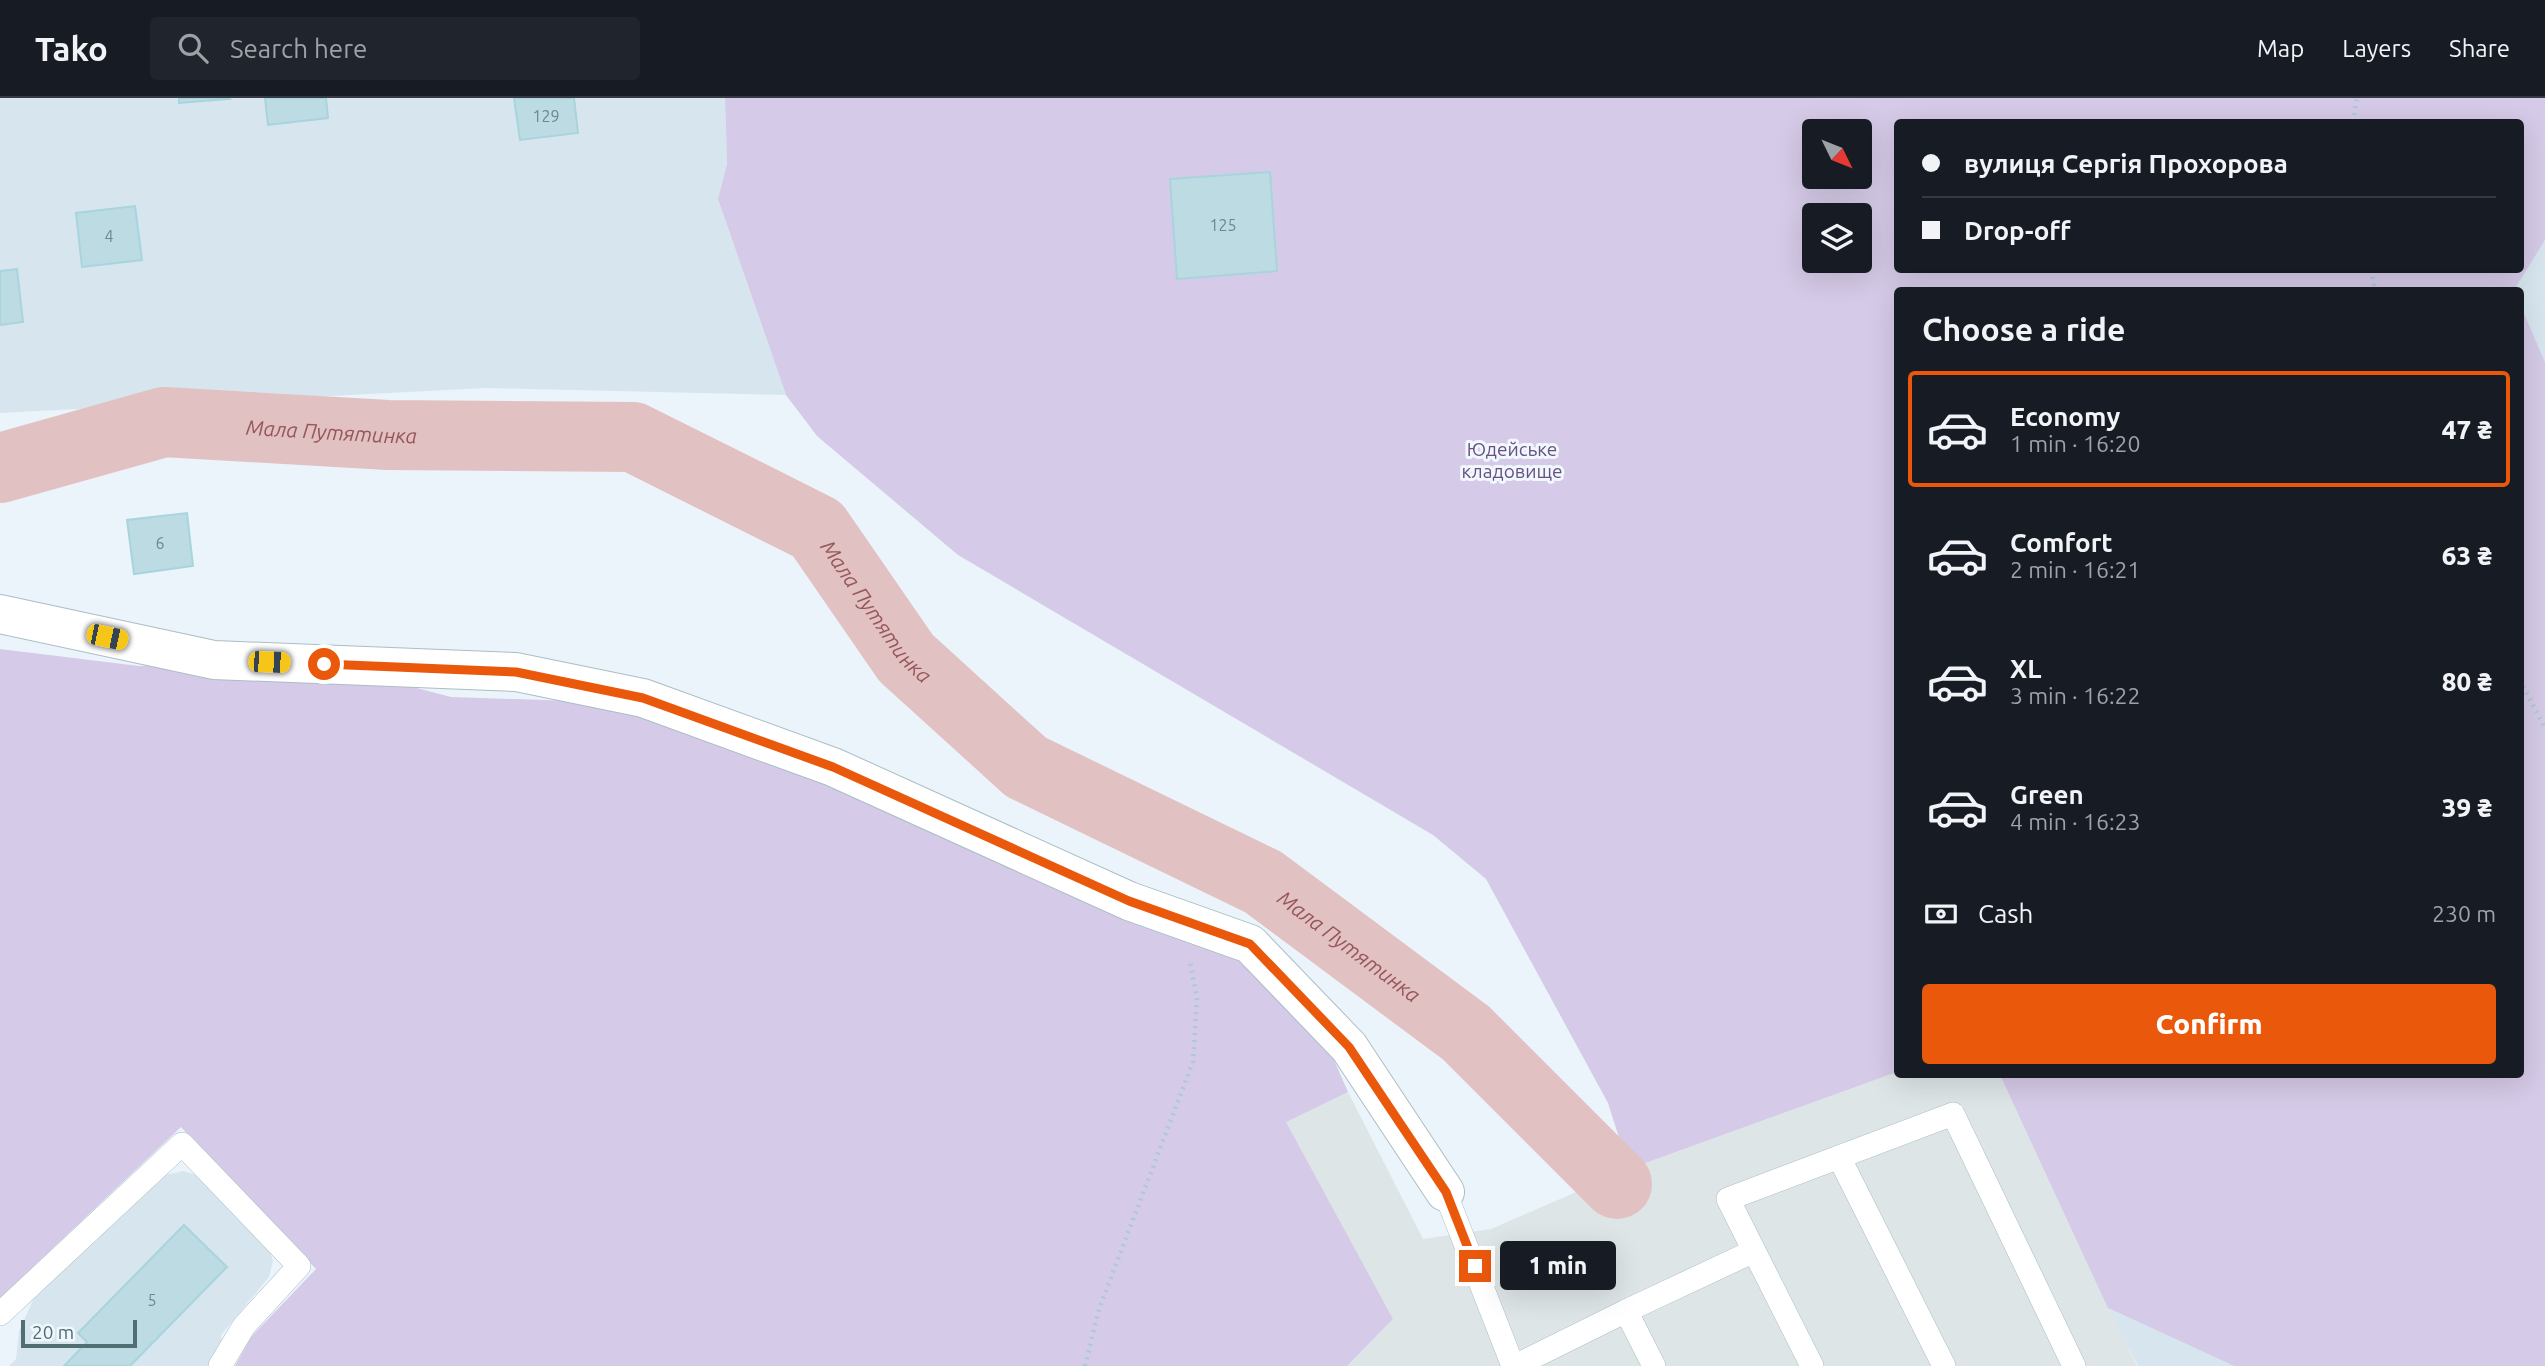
<!DOCTYPE html>
<html lang="en">
<head>
<meta charset="utf-8">
<style>
	body { margin:0; font-family:Ubuntu,sans-serif; background:#20242c; color:#f1f3f6; height:100vh; display:flex; flex-direction:column; font-size:26px; white-space:nowrap }
	* { box-sizing:border-box; margin:0 }
	p { font-size:23px; color:#9ea1a6 }
	.icon { flex:none; width:38px; height:38px; fill:none; stroke:currentColor; stroke-width:2; stroke-linecap:round; stroke-linejoin:round }
	.map { position:relative; flex:1; overflow:hidden }
	.panel { position:absolute; left:1894px; top:189px; width:630px; height:791px; display:flex; flex-direction:column; background:#171b24; border-radius:7px; box-shadow:0 7px 28px #0002 }
	.panel>* { flex:none }
	.top-card { position:absolute; left:1894px; top:21px; width:630px; height:154px; border-radius:7px; box-shadow:0 7px 28px #0002; display:grid; align-content:center; height:154px; padding:0 28px; background:#171b24 }
	.needle { width:46px; rotate:133deg }
	.buttons { position:absolute; left:1802px; top:21px; display:grid; gap:14px }
	.buttons a { display:grid; place-items:center; width:70px; height:70px; border-radius:7px; background:#171b24; box-shadow:0 7px 28px #0002; font-size:35px }
	.scale { position:absolute; left:21px; bottom:18px; width:116px; box-sizing:border-box; padding-left:7px; border:4px solid #516e73; border-top:0; font-size:19px; line-height:24px; white-space:nowrap; color:#516e73; -webkit-text-stroke:5px #f1f8fd; paint-order:stroke }
	.end { position:absolute; width:32px; height:32px; margin:-16px; border:9px solid #ea580c; background:#fff; box-shadow:0 0 0 4px #fff }
	.from { border-radius:50% }
	.bubble { position:absolute; height:49px; border-radius:7px; background:#171b24; box-shadow:0 7px 28px #0002; font-size:23px; font-weight:800; line-height:49px; text-align:center }
	.car { position:absolute; width:21px; height:42px; margin:-21px -10px; border-radius:9px; box-shadow:0 0 5px 2px #0007; background:linear-gradient(#f5c518 24%,#345 0 40%,#f5c518 0 76%,#345 0 86%,#f5c518 0) }
	.top-card b { display:flex; align-items:center; gap:24px; height:66px; font-size:26px }
	.top-card b+b { border-top:2px solid #363941 }
	.top-card i { width:18px; height:18px; background:#f1f3f6 }
	ul { padding:0; list-style:none }
	li { display:flex; align-items:center; gap:21px; height:116px; margin:0 14px 10px; padding:0 14px; border:4px solid transparent; border-radius:7px }
	li div { flex:1 }
	li b { display:block; font-size:26px }
	li em { font-style:normal; font-weight:800 }
	li.current { border-color:#ea580c }
	li>.icon { width:63px; height:63px; stroke-width:1.5 }
	h2 { padding:0 28px; font-size:32px; line-height:84px }
	.pay { display:flex; align-items:center; gap:18px; height:77px; padding:0 28px; font-size:26px }
	.pay p { margin-inline-start:auto }
	.primary-button { display:flex; gap:14px; margin-top:auto; padding:14px 28px }
	.primary-button a { flex:1; height:80px; border-radius:7px; background:#ea580c; color:#fff; font-size:28px; font-weight:800; line-height:80px; text-align:center }
	header { display:flex; align-items:center; gap:42px; box-sizing:border-box; height:98px; padding:0 35px; background:#171b24; border-bottom:2px solid #363941 }
	header strong { font-size:33px }
	nav { display:flex; gap:38px; margin-inline-start:auto; font-size:24px }
	.search { width:490px; height:63px; background:#20242c; display:flex; align-items:center; gap:18px; box-sizing:border-box; padding:0 24px; border-radius:7px; color:#9ea1a6; font-size:26px }
	.map>svg:first-child { display:block }
</style>
</head>
<body>
<header>
<strong>Tako</strong>
<div class="search"><svg class="icon" aria-label="search" viewBox="0 0 24 24"><circle cx="10" cy="10" r="6"/><path d="M15 15l6 6"/></svg>Search here</div>
<nav><a>Map</a><a>Layers</a><a>Share</a></nav>
</header>
<div class="map">
<svg width="2545" height="1268" viewBox="0 0 2545 1268">
	<rect width="100%" height="100%" fill="#ebf4fa"/>
	<g fill="#d7e6ee">
		<polygon points="0,0 725,0 727,66 718,101 786,297 485,290 0,315"/>
		<polygon points="2545,142 2545,264 2520,206 2520,192 2513,190"/>
		<polygon points="183,1073 200,1078 270,1154 273,1163 269,1179 221,1237 222,1244 209,1268 9,1268 16,1261 19,1233 34,1200 161,1078"/>
		<polygon points="2108,1210 2234,1268 2138,1268"/>
	</g>
	<polygon fill="#dde5e7" points="1897,974 1897,976 2000,977 2137,1268 1347,1268 1393,1221 1285,1023 1348,994 1423,1141 1491,1131 1629,1071"/>
	<g fill="#d5cae7" fill-rule="evenodd">
		<path d="M725,0h1820v142l-31,50h-617v782l-268,97 -21,-66 -122,-224 -53,-44 -475,-280 -141,-119 -31,-41 -68,-196 9,-35zM1897,24h623v148h-623zM1815,33h45v46h-45zM1815,117h45v46h-45z"/>
		<polygon points="2520,206 2545,264 2545,1268 2234,1268 2108,1210 2000,977 2520,976"/>
		<polygon points="0,551 139,568 313,563 451,599 634,605 1298,880 1348,994 1286,1024 1393,1221 1347,1268 235,1268 251,1239 316,1171 181,1029 0,1200"/>
	</g>
	<g fill="none" stroke-linecap="round" stroke-linejoin="round">
		<path stroke="#e2c1c3" stroke-width="70" id="s1" d="M0,370l164,-46 224,13 245,2 184,92 89,129 120,109 237,115 203,151 151,151"/>
	</g>
	<g fill="#bddbe3" stroke="#a8d4dd" stroke-width="2">
		<polygon points="179,0 229,0 230,1 179,5"/>
		<polygon points="265,0 326,0 328,20 268,27"/>
		<polygon points="514,0 574,0 578,35 520,42"/>
		<polygon points="1270,74 1277,173 1177,181 1170,81"/>
		<polygon points="135,108 142,162 82,169 76,115"/>
		<polygon points="17,171 23,224 0,227 0,173"/>
		<polygon points="187,415 193,468 134,476 127,422"/>
		<polygon points="184,1127 227,1169 130,1268 64,1268 87,1244 78,1235"/>
	</g>
	<g fill="none" stroke-linecap="round" stroke-linejoin="round">
		<g stroke="#aabec5" stroke-width="24">
			<g id="service">
				<polyline points="1839,1059 1944,1268"/>
				<polyline points="1445,1094 1513,1268"/>
				<polyline points="0,1216 182,1046 299,1168 244,1228 220,1268"/>
				<polyline points="1515,1268 1626,1213"/>
				<polyline points="1654,1268 1626,1213 1754,1153"/>
				<polyline points="1812,1268 1728,1101 1953,1016 2074,1268"/>
			</g>
		</g>
		<g stroke="#aabec5" stroke-width="40">
			<polyline id="minor" points="0,516 214,562 516,574 643,600 833,669 1129,803 1250,846 1349,949 1445,1094"/>
		</g>
		<g stroke="#a9cbd2" stroke-width="4.5" stroke-dasharray="2 5" stroke-linecap="butt">
			<polyline points="2353,24 2357,0"/>
			<polyline points="2371,172 2375,192"/>
			<polyline points="2520,582 2545,630"/>
			<polyline points="1085,1268 1099,1211 1193,964 1197,900 1190,864"/>
		</g>
		<use href="#service" stroke="#fff" stroke-width="23"/>
		<use href="#minor" stroke="#fff" stroke-width="38"/>
	</g>
	<g fill="none" stroke-linecap="round" stroke-linejoin="round">
		<polyline stroke="#ea580c" stroke-width="9" points="324,566 516,574 643,600 833,669 1129,803 1250,846 1349,949 1446,1094 1475,1168"/>
	</g>
	<g text-anchor="middle" dominant-baseline="central" stroke-width="6" stroke-linejoin="round" paint-order="stroke">
		<g font-size="16" fill="#6c898f">
			<text x="546" y="18">129</text>
			<text x="1223" y="127">125</text>
			<text x="109" y="138">4</text>
			<text x="160" y="445">6</text>
			<text x="152" y="1202">5</text>
		</g>
		<g font-size="19" fill="#695082" stroke="#f1f8fd">
			<text x="1512" y="351">Юдейське<tspan x="1512" dy="22">кладовище</tspan></text>
		</g>
		<g font-size="21" font-style="italic" fill="#97575a" stroke="#f1f8fd">
			<text stroke="none"><textPath href="#s1" startOffset="338">Мала Путятинка</textPath></text>
			<text stroke="none"><textPath href="#s1" startOffset="947">Мала Путятинка</textPath></text>
			<text stroke="none"><textPath href="#s1" startOffset="1535">Мала Путятинка</textPath></text>
		</g>
	</g>
</svg>
<div class="buttons">
<a><svg class="needle" viewBox="-14 -14 28 28"><path d="M0-13l5 13h-10z" fill="#e53935"/><path d="M0 13l5-13h-10z" fill="#9ea1a6"/></svg></a>
<a><svg class="icon" aria-label="layers" viewBox="0 0 24 24"><path d="M12 4l9 5-9 5-9-5zM3 14l9 5 9-5"/></svg></a>
</div>
<div class="scale">20 m</div>
<i class="end from" style="left:324px;top:566px"></i>
<i class="end" style="left:1475px;top:1168px"></i>
<div class="bubble" style="left:1500px;top:1143px;width:116px">1 min</div>
<i class="car" style="left:107px;top:539px;rotate:102deg"></i>
<i class="car" style="left:269px;top:564px;rotate:92deg"></i>
<div class="top-card">
<b><i class="from"></i>вулиця Сергія Прохорова</b>
<b><i></i>Drop-off</b>
</div>
<section class="panel">
<h2>Choose a ride</h2>
<ul>
<li class="current"><svg class="icon" aria-label="car" viewBox="0 0 24 24"><path d="M5 17H2v-5l4-1 3-4h7l3 4 3 1v5h-3M9 17h6M6 11h13"/><circle cx="7" cy="17" r="2"/><circle cx="17" cy="17" r="2"/></svg><div><b>Economy</b><p>1 min · 16:20</p></div><em>47 ₴</em></li>
<li><svg class="icon" aria-label="car" viewBox="0 0 24 24"><path d="M5 17H2v-5l4-1 3-4h7l3 4 3 1v5h-3M9 17h6M6 11h13"/><circle cx="7" cy="17" r="2"/><circle cx="17" cy="17" r="2"/></svg><div><b>Comfort</b><p>2 min · 16:21</p></div><em>63 ₴</em></li>
<li><svg class="icon" aria-label="car" viewBox="0 0 24 24"><path d="M5 17H2v-5l4-1 3-4h7l3 4 3 1v5h-3M9 17h6M6 11h13"/><circle cx="7" cy="17" r="2"/><circle cx="17" cy="17" r="2"/></svg><div><b>XL</b><p>3 min · 16:22</p></div><em>80 ₴</em></li>
<li><svg class="icon" aria-label="car" viewBox="0 0 24 24"><path d="M5 17H2v-5l4-1 3-4h7l3 4 3 1v5h-3M9 17h6M6 11h13"/><circle cx="7" cy="17" r="2"/><circle cx="17" cy="17" r="2"/></svg><div><b>Green</b><p>4 min · 16:23</p></div><em>39 ₴</em></li>
</ul>
<div class="pay"><svg class="icon" aria-label="cash" viewBox="0 0 24 24"><path d="M3 7h18v10H3z"/><circle cx="12" cy="12" r="2"/></svg>Cash<p>230 m</p></div>
<div class="primary-button"><a>Confirm</a></div>
</section>
</div>
</body>
</html>
